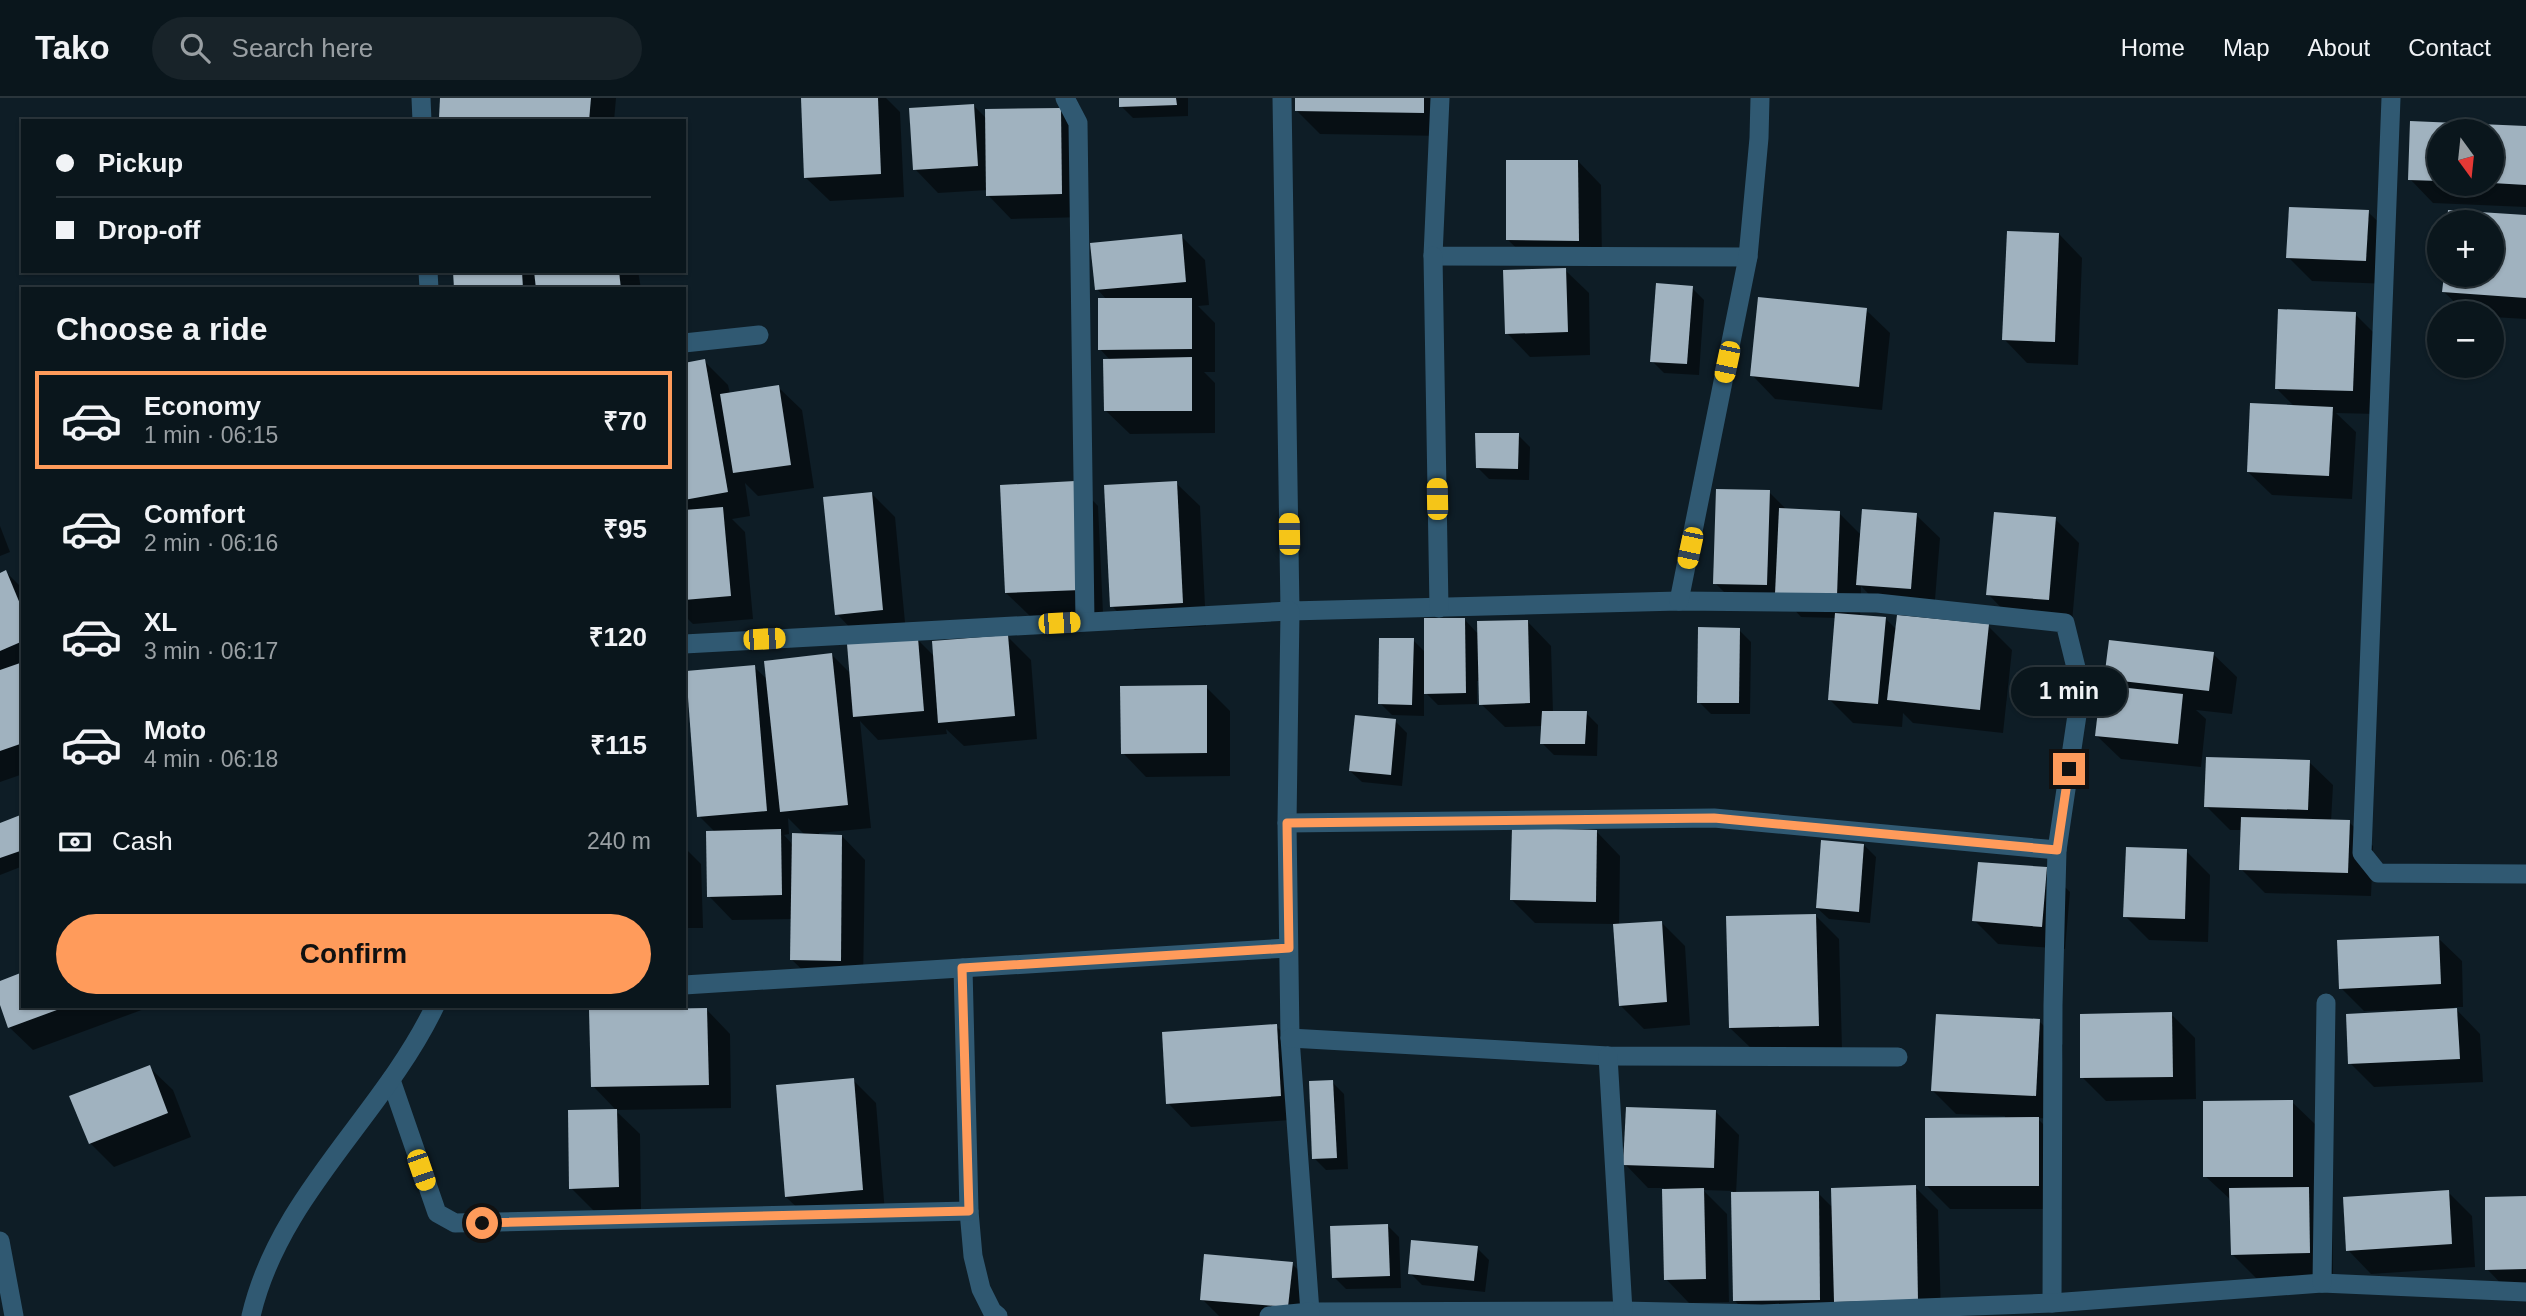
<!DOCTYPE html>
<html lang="en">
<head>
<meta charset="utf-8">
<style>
	body { margin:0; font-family:Arial,sans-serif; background:#182329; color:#f1f3f6; height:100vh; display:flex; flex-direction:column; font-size:26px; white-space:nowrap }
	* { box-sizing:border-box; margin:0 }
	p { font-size:23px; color:#999fa3 }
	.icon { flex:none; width:38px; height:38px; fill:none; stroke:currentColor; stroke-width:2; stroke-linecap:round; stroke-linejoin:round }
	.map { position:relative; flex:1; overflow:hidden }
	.drawer { position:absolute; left:21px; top:189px; width:665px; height:721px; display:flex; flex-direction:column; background:#0a161c; border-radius:0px; box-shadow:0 2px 5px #0004,0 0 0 2px #2a353b }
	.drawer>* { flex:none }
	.top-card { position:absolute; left:21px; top:21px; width:665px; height:154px; border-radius:0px; box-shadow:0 2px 5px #0004,0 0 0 2px #2a353b; display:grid; align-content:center; height:154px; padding:0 35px; background:#0a161c }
	.needle { width:46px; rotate:165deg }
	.fabs { position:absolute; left:2427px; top:21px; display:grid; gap:14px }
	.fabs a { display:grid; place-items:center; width:77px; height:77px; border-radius:50%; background:#0a161c; box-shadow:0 2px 5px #0004,0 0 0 2px #2a353b; font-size:35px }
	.end { position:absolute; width:32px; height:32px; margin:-16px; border:9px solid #ff9b5b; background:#111; box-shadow:0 0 0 4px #111 }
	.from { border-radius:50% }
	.bubble { position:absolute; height:49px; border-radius:24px; background:#0a161c; box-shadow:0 2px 5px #0004,0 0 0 2px #2a353b; font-size:23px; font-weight:800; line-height:49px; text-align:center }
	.car { position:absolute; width:21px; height:42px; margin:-21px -10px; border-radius:9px; box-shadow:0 0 5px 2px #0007; background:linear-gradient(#f5c518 24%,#345 0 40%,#f5c518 0 76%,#345 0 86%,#f5c518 0) }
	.top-card b { display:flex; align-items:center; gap:24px; height:66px; font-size:26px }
	.top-card b+b { border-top:2px solid #2a353b }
	.top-card i { width:18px; height:18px; background:#f1f3f6 }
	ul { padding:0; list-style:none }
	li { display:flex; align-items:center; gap:21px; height:98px; margin:0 14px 10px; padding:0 21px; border:4px solid transparent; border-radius:0px }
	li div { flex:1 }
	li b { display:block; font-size:26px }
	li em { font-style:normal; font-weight:800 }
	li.active { border-color:#ff9b5b }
	li>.icon { width:63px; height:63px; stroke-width:1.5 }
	h2 { padding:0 35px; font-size:32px; line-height:84px }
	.pay { display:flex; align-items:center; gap:18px; height:77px; padding:0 35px; font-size:26px }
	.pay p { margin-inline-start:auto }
	.button { display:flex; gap:14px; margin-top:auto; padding:14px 35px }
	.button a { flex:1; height:80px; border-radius:42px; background:#ff9b5b; color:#111; font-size:28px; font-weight:800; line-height:80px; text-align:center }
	header { display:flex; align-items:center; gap:42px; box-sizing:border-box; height:98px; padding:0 35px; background:#0a161c; border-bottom:2px solid #2a353b }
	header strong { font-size:33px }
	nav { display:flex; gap:38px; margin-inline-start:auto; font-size:24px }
	.search { width:490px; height:63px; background:#182329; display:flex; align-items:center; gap:18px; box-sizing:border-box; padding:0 24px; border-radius:38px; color:#999fa3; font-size:26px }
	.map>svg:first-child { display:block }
</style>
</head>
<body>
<header>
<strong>Tako</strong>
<div class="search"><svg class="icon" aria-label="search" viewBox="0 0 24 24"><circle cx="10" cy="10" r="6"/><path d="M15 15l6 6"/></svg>Search here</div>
<nav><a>Home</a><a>Map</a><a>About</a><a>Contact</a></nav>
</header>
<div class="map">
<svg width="2526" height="1218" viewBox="0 0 2526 1218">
	<rect width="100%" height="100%" fill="#0e1d26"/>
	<g fill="#0007" fill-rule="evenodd">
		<polygon points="442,0 616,0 614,23 444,23 440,19"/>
		<polygon points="803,0 886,0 900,14 904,99 830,103 806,80"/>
		<polygon points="1121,0 1188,0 1188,18 1133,20 1121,8"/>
		<polygon points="1297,0 1447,0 1447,38 1320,36 1296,12"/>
		<polygon points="974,8 987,21 1060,11 1084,35 1085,119 1011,121 988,97 988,92 938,95 915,71"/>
		<path d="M2412,25l114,5v79l-93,-4 -23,-24zM2440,33h52v53h-52z"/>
		<polygon points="1578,63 1601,87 1602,166 1532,165 1508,142"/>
		<polygon points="2368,114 2392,137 2389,186 2312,183 2288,159"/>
		<polygon points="2450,114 2526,119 2526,221 2492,219 2492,215 2466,215 2444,194 2445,177 2492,177 2492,124 2449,124"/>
		<polygon points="2059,136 2082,160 2078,267 2027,265 2004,241"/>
		<polygon points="1181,138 1205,162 1209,207 1198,208 1215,225 1215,274 1204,274 1215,285 1215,335 1130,336 1106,313 1111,263 1100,251 1107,202 1097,191"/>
		<polygon points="1565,172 1589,195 1590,257 1530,259 1507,235"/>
		<polygon points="454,173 638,173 641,191 456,191"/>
		<polygon points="1692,190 1704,202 1699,277 1664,275 1652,263"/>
		<polygon points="1866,212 1890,235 1882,312 1775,301 1752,277"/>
		<polygon points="2355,216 2379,240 2376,316 2336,315 2356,334 2352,401 2272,397 2248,374 2295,309 2276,290"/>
		<polygon points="704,263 728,287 730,296 778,289 802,312 814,390 758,398 745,385 750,418 732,421 745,434 753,521 693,526 684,517 684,266"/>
		<polygon points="1518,337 1530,349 1529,382 1489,381 1477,369"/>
		<polygon points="1075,384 1098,408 1103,515 1030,518 1006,495"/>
		<polygon points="1176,385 1200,408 1206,528 1135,532 1112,508"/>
		<polygon points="1769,394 1788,413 1839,415 1862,438 1916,417 1940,440 1934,514 1882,510 1861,488 1860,519 1886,521 1897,532 1988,528 2012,552 2003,635 1913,625 1903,615 1902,629 1853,625 1830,602 1836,520 1801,519 1790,507 1738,508 1715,485"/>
		<polygon points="871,395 895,419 906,535 860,540 837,516"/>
		<polygon points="2055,421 2079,445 2072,524 2011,520 1988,496"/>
		<polygon points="0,428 10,454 0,458"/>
		<polygon points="6,474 23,491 23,676 0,684 0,477"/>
		<polygon points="1465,522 1479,537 1528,524 1551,548 1553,615 1586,615 1598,627 1597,658 1554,657 1542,645 1543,628 1505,629 1481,606 1480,583 1477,583 1477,606 1438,607 1424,593 1424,618 1392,617 1380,605 1413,542 1426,555"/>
		<polygon points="1739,532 1751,544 1750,616 1711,616 1699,604"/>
		<path d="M1008,539l23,23 6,79 -73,7 -18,-17 1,5 -69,6 -18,-19 11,107 -52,5v3h23l23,24 -2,124 -48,-2 -24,-23 1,-40 -60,1 -23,-24 6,-64 -16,-16 55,-149 14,13 64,-25 20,20 66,-35 17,17zM788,720l18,18 -13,9 -9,-10 5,-1z"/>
		<polygon points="2213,556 2237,579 2232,616 2196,612 2206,621 2201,669 2121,661 2097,638 2116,591 2106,580"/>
		<polygon points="1206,589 1230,613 1230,678 1146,679 1123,655"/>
		<polygon points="1395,623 1407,635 1402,688 1362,684 1350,673"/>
		<polygon points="2309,664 2333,687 2331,724 2349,724 2373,748 2371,798 2265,795 2241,771 2242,732 2230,732 2206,708"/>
		<polygon points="23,718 23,768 0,777 0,727"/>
		<polygon points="1597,734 1620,758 1619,827 1661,824 1685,848 1690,927 1644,931 1621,908 1615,826 1535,825 1511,801"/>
		<polygon points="1864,747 1876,759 1870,825 1829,821 1817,810"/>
		<polygon points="684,749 701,766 703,830 684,830"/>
		<polygon points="2186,753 2210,777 2208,844 2149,842 2125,818"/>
		<polygon points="2046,771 2070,794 2065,851 1998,846 1974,822"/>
		<polygon points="1816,818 1839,841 1842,951 1754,953 1730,930"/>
		<polygon points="2438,840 2462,863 2463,909 2454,909 2480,936 2483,984 2374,989 2350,965 2396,915 2396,912 2364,913 2341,890"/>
		<polygon points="0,884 23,908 146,908 147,910 33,952 9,929 0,902"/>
		<polygon points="707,912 730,936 731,1010 616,1012 593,988"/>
		<polygon points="2171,916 2195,940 2196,1001 2106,1003 2082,979"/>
		<polygon points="2039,923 2063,947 2059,1021 2037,1020 2062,1045 2062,1111 1950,1111 1927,1088 2005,1021 2005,1018 1956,1016 1932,992"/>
		<polygon points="1276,928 1300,951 1304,1021 1191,1029 1168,1005"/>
		<polygon points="149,969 173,992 191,1039 114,1069 90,1045"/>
		<polygon points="853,982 876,1005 885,1115 810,1122 786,1099"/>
		<polygon points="1332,984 1344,996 1348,1071 1326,1072 1314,1060"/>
		<polygon points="2292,1004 2316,1027 2332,1114 2333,1178 2256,1180 2232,1156 2231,1102 2205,1078"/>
		<polygon points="616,1013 640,1036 641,1112 595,1114 571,1090"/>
		<polygon points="1716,1014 1739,1037 1736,1096 1818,1095 1833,1110 1915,1089 1938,1112 1941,1218 1750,1218 1735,1203 1733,1093 1703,1092 1727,1116 1729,1204 1689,1205 1666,1181 1664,1090 1648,1090 1625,1066"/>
		<polygon points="2448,1094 2472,1118 2475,1169 2371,1176 2348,1152"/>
		<polygon points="2526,1100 2526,1195 2510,1195 2487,1171"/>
		<polygon points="1387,1127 1399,1139 1401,1190 1346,1191 1334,1179"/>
		<polygon points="1477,1150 1489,1162 1485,1194 1422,1187 1410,1175"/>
		<polygon points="1292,1166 1316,1189 1313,1218 1219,1218 1202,1201"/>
	</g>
	<g fill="#a0b2bf">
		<polygon points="440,0 591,0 589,23 475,23 439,20"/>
		<polygon points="801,0 878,0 881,76 804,80"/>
		<polygon points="1119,0 1176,0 1177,7 1119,9"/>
		<polygon points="1295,0 1424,0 1424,15 1295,13"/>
		<polygon points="974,6 978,68 913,72 909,10"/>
		<polygon points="1061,10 1062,96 986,98 985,11"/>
		<polygon points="2410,23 2526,28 2526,87 2492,85 2492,33 2440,33 2440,83 2408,82"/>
		<polygon points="1506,62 1578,62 1579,143 1506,142"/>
		<polygon points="2289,109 2369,112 2366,163 2286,160"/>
		<polygon points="2448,112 2526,117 2526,200 2442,194 2444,177 2492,177 2492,124 2447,124"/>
		<polygon points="2007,133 2059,135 2055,244 2002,242"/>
		<polygon points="1182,136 1186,184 1095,192 1090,145"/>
		<polygon points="1566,170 1568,234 1505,236 1503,172"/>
		<polygon points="453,173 522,173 523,191 454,191"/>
		<polygon points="534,173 619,173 621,191 536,191"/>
		<polygon points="1656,185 1693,188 1687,266 1650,264"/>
		<polygon points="1758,199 1867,210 1859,289 1750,278"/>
		<polygon points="1098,200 1192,200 1192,251 1098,252"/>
		<polygon points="2278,211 2356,214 2353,293 2275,291"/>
		<polygon points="1192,259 1192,313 1104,313 1103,261"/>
		<polygon points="705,261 728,394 684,402 684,265"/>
		<polygon points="779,287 791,367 733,375 720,296"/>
		<polygon points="2250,305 2333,309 2329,378 2247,374"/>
		<polygon points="1475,335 1519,335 1518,371 1476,370"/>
		<polygon points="1075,383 1081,492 1005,495 1000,387"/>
		<polygon points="1177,383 1183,505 1110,509 1104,387"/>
		<polygon points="1716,391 1770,392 1767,487 1713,486"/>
		<polygon points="872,394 883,512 835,517 823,399"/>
		<polygon points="723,409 731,498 684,502 684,412"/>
		<polygon points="1779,410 1840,413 1837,498 1775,496"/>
		<polygon points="1862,411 1917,415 1911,491 1856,487"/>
		<polygon points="1994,414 2056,419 2049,502 1986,497"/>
		<polygon points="6,472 23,513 23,543 0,553 0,475"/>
		<polygon points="1835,515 1886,519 1878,606 1828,602"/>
		<polygon points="1897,517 1989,526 1980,612 1887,602"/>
		<polygon points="1424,520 1465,520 1466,595 1424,596"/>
		<polygon points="1528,522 1530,605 1479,607 1477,523"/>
		<polygon points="1698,529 1740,530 1739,605 1697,605"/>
		<polygon points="1008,537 1015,618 938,625 932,543"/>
		<polygon points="918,540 924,613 853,619 847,546"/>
		<polygon points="1379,540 1414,540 1412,607 1378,606"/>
		<polygon points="2109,542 2214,554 2209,593 2104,581"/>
		<polygon points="832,555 848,707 780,714 764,563"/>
		<polygon points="23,564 23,645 0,653 0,572"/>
		<polygon points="755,567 767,713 697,719 686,573"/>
		<polygon points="1207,587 1207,655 1121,656 1120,588"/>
		<polygon points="2101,587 2183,596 2178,646 2095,638"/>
		<polygon points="1542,613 1587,613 1585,646 1540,646"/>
		<polygon points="1355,617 1396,621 1391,677 1349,673"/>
		<polygon points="2206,659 2310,662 2308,712 2204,709"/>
		<polygon points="23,716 23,752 0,760 0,725"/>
		<polygon points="2241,719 2350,722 2348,775 2239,772"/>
		<polygon points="1512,730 1597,732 1596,804 1510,802"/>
		<polygon points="781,731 782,797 707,799 706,733"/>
		<polygon points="792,735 842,737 841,863 790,862"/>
		<polygon points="1821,742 1864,746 1859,814 1816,810"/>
		<polygon points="2126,749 2187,751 2185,821 2123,819"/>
		<polygon points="1978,764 2047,769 2042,829 1972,823"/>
		<polygon points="1816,816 1819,928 1729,930 1726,818"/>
		<polygon points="1662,823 1667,904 1619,908 1613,826"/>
		<polygon points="2439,838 2441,886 2339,891 2337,842"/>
		<polygon points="23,874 23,908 65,909 8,930 0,907 0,883"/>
		<polygon points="707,910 709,987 591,989 589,912"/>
		<polygon points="2457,910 2460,961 2348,966 2346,916"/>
		<polygon points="2172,914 2173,979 2080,980 2080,916"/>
		<polygon points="1936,916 2040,921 2036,998 1931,993"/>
		<polygon points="1277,926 1281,998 1166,1006 1162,934"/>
		<polygon points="150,967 168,1015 89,1046 69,998"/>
		<polygon points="854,980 863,1092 785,1099 776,987"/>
		<polygon points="1333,982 1337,1060 1312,1061 1309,983"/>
		<polygon points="2293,1002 2293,1079 2203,1079 2203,1003"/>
		<polygon points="1626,1009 1716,1012 1714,1070 1623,1067"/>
		<polygon points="617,1011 619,1089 569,1091 568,1012"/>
		<polygon points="2039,1019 2039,1088 1925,1088 1925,1020"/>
		<polygon points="1916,1087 1918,1202 1834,1204 1831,1090"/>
		<polygon points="2309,1089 2310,1155 2231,1157 2229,1090"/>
		<polygon points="1704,1090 1706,1181 1664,1182 1662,1091"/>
		<polygon points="2449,1092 2452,1146 2346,1153 2343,1099"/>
		<polygon points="1819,1093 1820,1202 1733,1203 1731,1094"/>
		<polygon points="2526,1098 2526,1171 2485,1172 2485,1099"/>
		<polygon points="1388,1126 1390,1178 1332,1180 1330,1128"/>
		<polygon points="1411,1142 1478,1148 1474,1183 1408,1176"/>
		<polygon points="1204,1156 1293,1164 1288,1209 1200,1202"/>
	</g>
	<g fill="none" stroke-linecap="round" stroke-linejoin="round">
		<g stroke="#305972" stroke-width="19">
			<polyline points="1065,0 1078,25 1085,523"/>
			<polyline points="1282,0 1290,513 1679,503 1877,505 2065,525 2081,590 2057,752 2053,907 2052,1205"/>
			<polyline points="1440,0 1433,158 1748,159"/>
			<polyline points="2391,0 2362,755 2378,775 2526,776"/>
			<polyline points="1433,158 1439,510"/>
			<polyline points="684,245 759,237"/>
			<polyline points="1679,503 1748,159 1759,40 1760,0"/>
			<polyline points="684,546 1290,513 1287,725 1290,940 1310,1214 1623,1213 1762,1216 2052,1205 2322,1185 2526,1194"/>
			<polyline points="1287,725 1714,720 2057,752"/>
			<polyline points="963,870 969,1113 973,1158 981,1191 992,1213 998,1218"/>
			<polyline points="684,887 1288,850"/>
			<polyline points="1290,940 1608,958 1898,959"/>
			<polyline points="1608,958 1623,1213"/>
			<polyline points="391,982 437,1115 455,1125 969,1113"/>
			<polyline points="0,1143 14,1218"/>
			<polyline points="2322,1185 2326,905"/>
			<polyline points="1269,1218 1310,1214 1310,1218"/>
		</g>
		<g stroke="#305972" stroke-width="19">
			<polyline points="421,0 422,23"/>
			<polyline points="428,173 429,191"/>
			<path d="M251,1218c28,-121 132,-201 184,-310"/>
		</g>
	</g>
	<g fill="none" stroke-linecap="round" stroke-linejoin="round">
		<polyline stroke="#ff9b5b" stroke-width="9" points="482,1125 969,1113 962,870 1289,850 1287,725 1714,720 2057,752 2069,671"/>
	</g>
</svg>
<div class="fabs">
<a><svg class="needle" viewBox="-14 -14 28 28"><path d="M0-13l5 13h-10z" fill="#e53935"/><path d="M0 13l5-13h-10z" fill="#999fa3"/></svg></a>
<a>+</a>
<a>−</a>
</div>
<i class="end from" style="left:482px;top:1125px"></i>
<i class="end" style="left:2069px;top:671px"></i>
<div class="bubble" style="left:2011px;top:569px;width:116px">1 min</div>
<i class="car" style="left:1727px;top:264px;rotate:192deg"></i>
<i class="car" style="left:1437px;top:401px;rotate:359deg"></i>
<i class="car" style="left:1289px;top:436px;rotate:359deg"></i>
<i class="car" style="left:1690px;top:450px;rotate:192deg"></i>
<i class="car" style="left:1059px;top:525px;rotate:87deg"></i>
<i class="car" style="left:764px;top:541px;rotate:87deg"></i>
<i class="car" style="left:421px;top:1072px;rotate:161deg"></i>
<div class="top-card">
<b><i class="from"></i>Pickup</b>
<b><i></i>Drop-off</b>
</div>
<section class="drawer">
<h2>Choose a ride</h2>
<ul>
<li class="active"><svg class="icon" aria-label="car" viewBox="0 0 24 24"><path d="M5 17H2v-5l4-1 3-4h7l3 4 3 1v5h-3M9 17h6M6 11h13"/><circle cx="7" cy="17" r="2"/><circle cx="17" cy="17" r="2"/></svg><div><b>Economy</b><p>1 min · 06:15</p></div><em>₹70</em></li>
<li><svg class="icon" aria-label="car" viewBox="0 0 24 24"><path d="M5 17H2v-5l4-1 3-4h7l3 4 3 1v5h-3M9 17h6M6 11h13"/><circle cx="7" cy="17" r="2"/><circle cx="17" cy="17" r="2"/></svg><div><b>Comfort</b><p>2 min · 06:16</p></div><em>₹95</em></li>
<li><svg class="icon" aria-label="car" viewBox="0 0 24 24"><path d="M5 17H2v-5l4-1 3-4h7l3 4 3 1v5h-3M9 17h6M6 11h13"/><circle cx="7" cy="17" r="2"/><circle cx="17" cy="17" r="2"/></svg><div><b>XL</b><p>3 min · 06:17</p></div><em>₹120</em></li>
<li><svg class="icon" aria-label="car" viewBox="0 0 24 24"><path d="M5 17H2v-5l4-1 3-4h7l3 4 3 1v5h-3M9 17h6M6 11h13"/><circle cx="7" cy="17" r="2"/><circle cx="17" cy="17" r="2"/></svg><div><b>Moto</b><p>4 min · 06:18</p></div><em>₹115</em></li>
</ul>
<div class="pay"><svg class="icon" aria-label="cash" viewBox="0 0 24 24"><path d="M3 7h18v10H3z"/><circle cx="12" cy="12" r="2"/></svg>Cash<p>240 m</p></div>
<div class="button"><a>Confirm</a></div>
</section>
</div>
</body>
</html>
